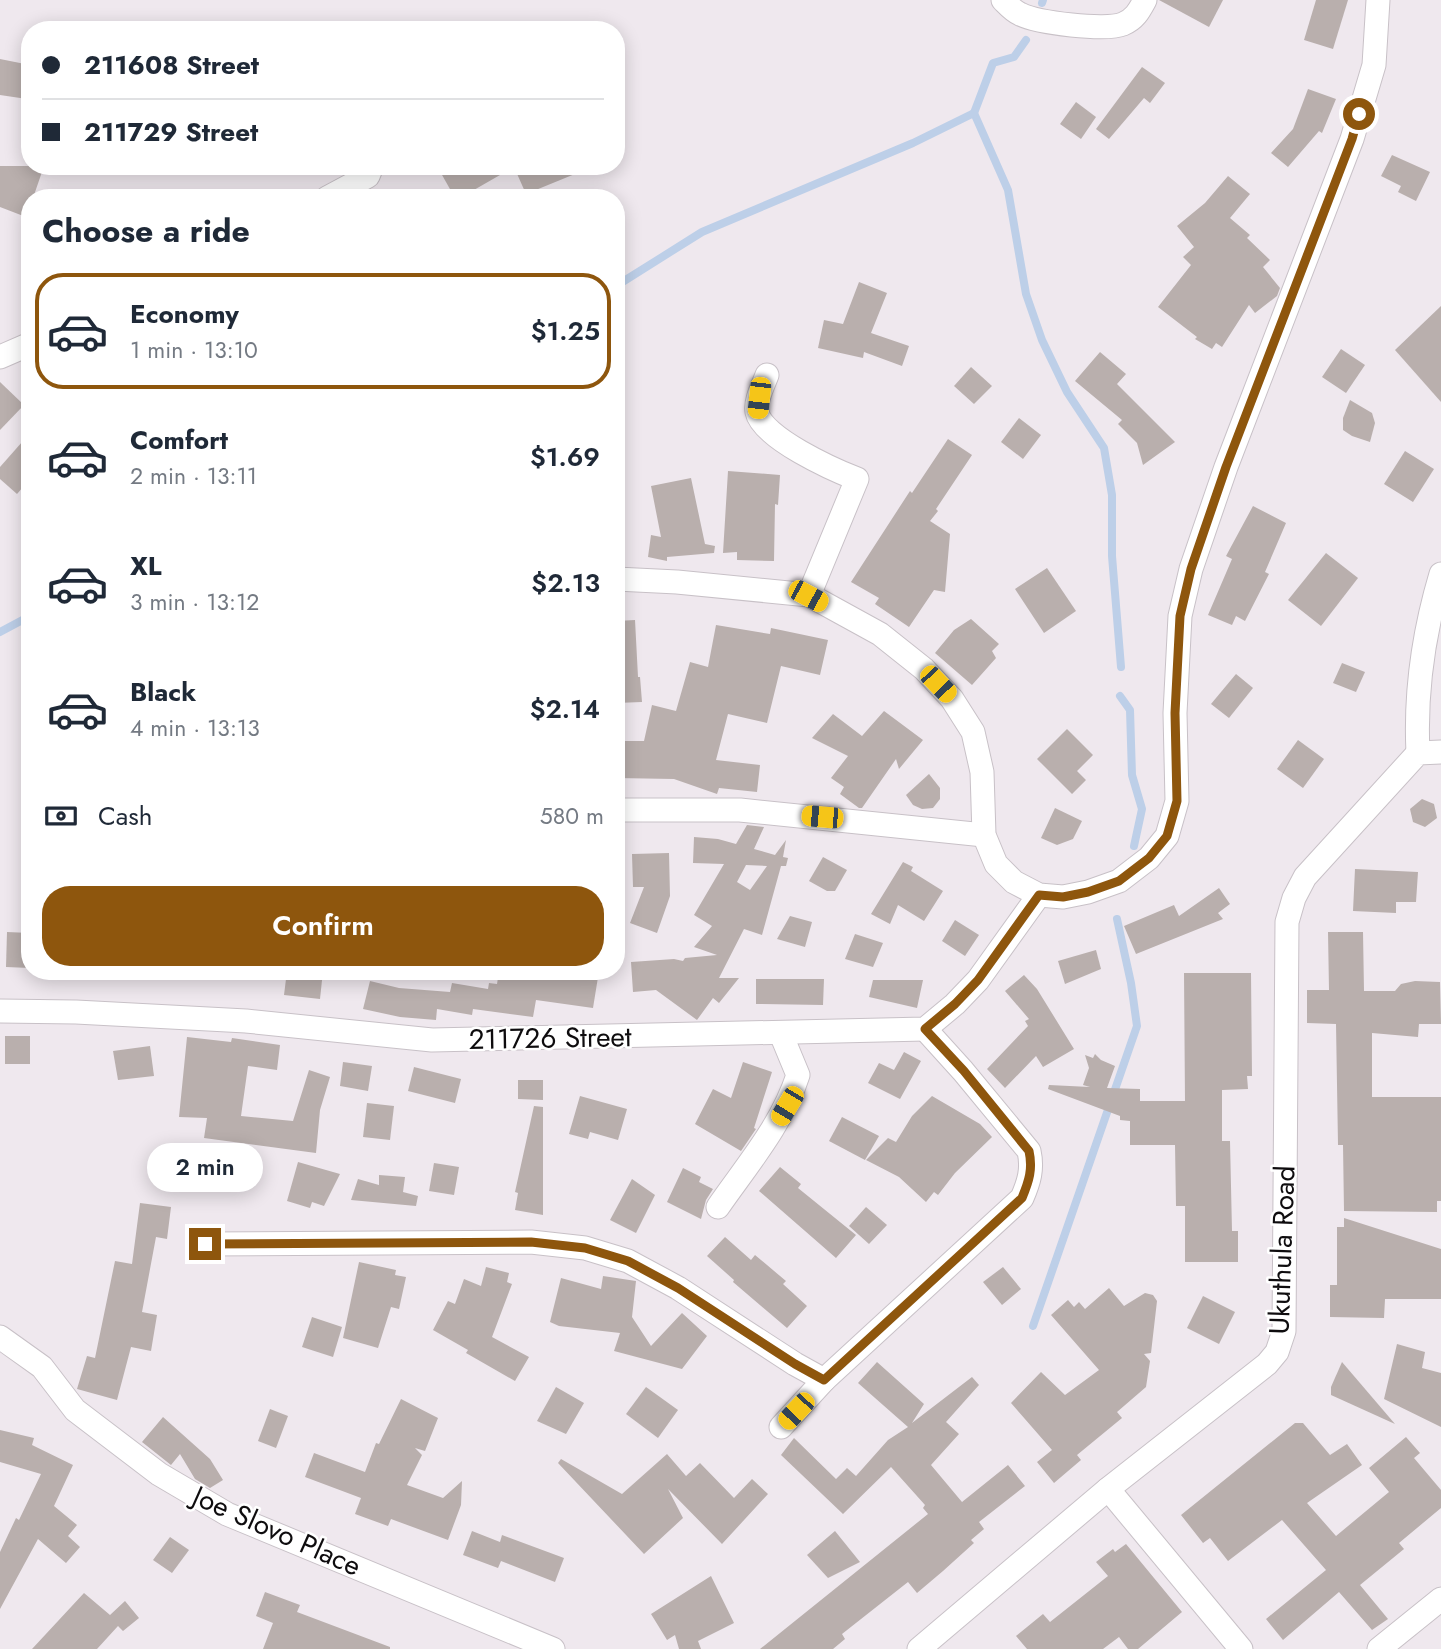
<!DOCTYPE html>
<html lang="en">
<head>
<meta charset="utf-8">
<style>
	body { margin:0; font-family:Jost,sans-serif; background:#f6f6f7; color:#1f2937; height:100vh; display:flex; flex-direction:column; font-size:26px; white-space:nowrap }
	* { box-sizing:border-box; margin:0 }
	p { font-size:23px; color:#747a83 }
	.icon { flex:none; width:38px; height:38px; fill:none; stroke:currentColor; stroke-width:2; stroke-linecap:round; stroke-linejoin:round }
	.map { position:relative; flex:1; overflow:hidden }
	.drawer { position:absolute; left:21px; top:189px; width:604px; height:791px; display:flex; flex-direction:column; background:#fff; border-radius:28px; box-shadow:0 4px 18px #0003 }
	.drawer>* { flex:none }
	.banner { position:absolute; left:21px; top:21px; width:604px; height:154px; border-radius:28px; box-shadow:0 4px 18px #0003; display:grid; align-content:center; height:154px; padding:0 21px; background:#fff }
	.end { position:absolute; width:32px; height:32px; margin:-16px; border:9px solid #8e560d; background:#fff; box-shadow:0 0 0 4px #fff }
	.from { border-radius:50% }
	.bubble { position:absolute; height:49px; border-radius:24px; background:#fff; box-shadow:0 4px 18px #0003; font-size:23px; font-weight:600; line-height:49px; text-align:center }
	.car { position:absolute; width:21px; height:42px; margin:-21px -10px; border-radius:9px; box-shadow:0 0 5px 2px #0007; background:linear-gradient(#f5c518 24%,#345 0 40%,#f5c518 0 76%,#345 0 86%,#f5c518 0) }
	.banner b { display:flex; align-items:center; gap:24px; height:66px; font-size:26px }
	.banner b+b { border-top:2px solid #e0e1e3 }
	.banner i { width:18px; height:18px; background:#1f2937 }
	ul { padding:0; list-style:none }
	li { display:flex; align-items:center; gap:21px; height:116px; margin:0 14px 10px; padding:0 7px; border:4px solid transparent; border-radius:28px }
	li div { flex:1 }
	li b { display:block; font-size:26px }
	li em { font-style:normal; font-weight:600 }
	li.active { border-color:#8e560d }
	li>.icon { width:63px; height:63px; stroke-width:1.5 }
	h2 { padding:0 21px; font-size:32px; line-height:84px }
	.pay { display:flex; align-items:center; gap:18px; height:77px; padding:0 21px; font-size:26px }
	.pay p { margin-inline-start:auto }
	.action { display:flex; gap:14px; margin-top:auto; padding:14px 21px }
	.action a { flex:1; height:80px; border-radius:28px; background:#8e560d; color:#fff; font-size:28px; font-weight:600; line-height:80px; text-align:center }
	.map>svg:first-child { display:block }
</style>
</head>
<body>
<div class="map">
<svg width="1441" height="1649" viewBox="0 0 1441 1649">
	<rect width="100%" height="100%" fill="#efe8ee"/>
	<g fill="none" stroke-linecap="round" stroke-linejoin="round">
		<g stroke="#bdcfe8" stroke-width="8">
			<polyline points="1042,3 1043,0"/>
			<polyline points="974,113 1008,190 1026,294 1042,340 1067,392 1104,448 1112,495 1112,556 1121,667"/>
			<polyline points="616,286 702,232 913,143 974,113 993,63 1014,57 1026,40"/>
			<polyline points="0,632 30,616"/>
			<polyline points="1120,696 1130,710 1132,775 1142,809 1134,846"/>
			<polyline points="1033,1326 1137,1026 1131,983 1117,919"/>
		</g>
	</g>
	<g fill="#b9afad" fill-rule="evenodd">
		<polygon points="1159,0 1223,0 1209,27"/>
		<polygon points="1316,0 1348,0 1333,49 1304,40"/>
		<polygon points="0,59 30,65 27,99 0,95"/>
		<polygon points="1142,67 1165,83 1150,103 1144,98 1109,139 1096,129"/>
		<polygon points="1308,89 1336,99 1322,133 1319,131 1288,167 1271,153 1293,129"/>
		<polygon points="1076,102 1096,117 1081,139 1060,124"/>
		<polygon points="1392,155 1430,172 1416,201 1398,192 1401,186 1381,176"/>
		<polygon points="0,166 44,166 33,198 30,198 26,217 0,207"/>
		<polygon points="437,166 592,166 592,167 526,194 514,167 460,198 455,198"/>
		<polygon points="1228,176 1250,194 1230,218 1250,235 1247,238 1270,260 1263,267 1280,288 1277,296 1255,313 1249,305 1222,347 1216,343 1212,349 1195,339 1197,337 1158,307 1191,265 1183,257 1194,247 1177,226 1205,203"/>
		<polygon points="859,282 887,293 871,333 909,346 902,366 864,352 863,358 818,348 824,320 843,324"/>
		<polygon points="1441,306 1441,402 1395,350"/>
		<polygon points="1341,349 1365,365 1346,393 1322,377"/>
		<polygon points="1100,352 1126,374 1117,384 1175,442 1143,465 1137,443 1118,424 1122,420 1075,381"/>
		<polygon points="971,367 992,386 974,404 954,386"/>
		<polygon points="0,382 24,405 0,430"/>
		<polygon points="1350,400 1372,413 1375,423 1370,442 1352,436 1343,430 1343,418"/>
		<polygon points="1019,418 1041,435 1023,459 1001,442"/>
		<polygon points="30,433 30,479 17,494 0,479 0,467"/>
		<polygon points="948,439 972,455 936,509 938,511 930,521 950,534 945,592 934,590 909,627 875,604 879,598 851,582 910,491 912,493"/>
		<polygon points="1405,451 1434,469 1413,502 1384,484"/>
		<polygon points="728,471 780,475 778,505 775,504 774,561 737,560 737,552 723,553"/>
		<polygon points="691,478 705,544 715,546 714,553 667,557 667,561 648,557 651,535 661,537 651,486"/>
		<polygon points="1253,506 1286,523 1265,572 1269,574 1245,621 1236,616 1232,625 1208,615 1232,559 1226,556"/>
		<polygon points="1326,553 1358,578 1321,626 1288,600"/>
		<polygon points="1047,568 1076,611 1044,633 1015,589"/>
		<polygon points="971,619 999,644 992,651 996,658 972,685 935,653 954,630"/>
		<polygon points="635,620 638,677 640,677 642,702 616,703 616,621"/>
		<polygon points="716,625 770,634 771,628 828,640 820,675 781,666 767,723 728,714 716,760 760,765 757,792 719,788 717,794 674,779 616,778 616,741 644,741 652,705 676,711 690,662 708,667"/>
		<polygon points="1342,663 1365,672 1356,692 1333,683"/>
		<polygon points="1236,674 1253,688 1229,718 1211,704"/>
		<polygon points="884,711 923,740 899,769 896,759 862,808 859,808 840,794 844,787 831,778 848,756 812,738 833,714 862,736"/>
		<polygon points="1067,729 1093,755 1077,771 1086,780 1072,794 1037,759"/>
		<polygon points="1298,740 1324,759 1303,788 1277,769"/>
		<polygon points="929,774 940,788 940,799 933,808 922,809 913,805 906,795"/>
		<polygon points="1422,799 1434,804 1437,818 1425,827 1413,822 1410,809"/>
		<polygon points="1055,808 1082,821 1073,839 1057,845 1041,838"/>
		<path d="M747,825l17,2 -10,22 21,6 11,-15 -3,17 5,1 -2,8h-5l-19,69 -18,-6 -25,49h20l-20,25 -6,-5 -16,22 -41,-30 -23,2 -2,-30 43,-3 9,2 2,-3 32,-3 -23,-8 18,-21 -18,-11 30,-51 -31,-1 1,-26 24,2 18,5zM746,865l21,1 -17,24 -13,-8z"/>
		<polygon points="669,853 670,896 657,933 630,923 644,887 633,887 632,854"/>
		<polygon points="823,857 847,870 835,891 827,891 809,881"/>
		<polygon points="903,862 913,867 911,871 943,891 924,921 898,905 890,924 871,914"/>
		<polygon points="1355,869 1418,872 1416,902 1396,902 1396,913 1353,911"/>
		<polygon points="1219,888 1230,904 1218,913 1223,919 1136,954 1124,926 1174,905 1179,916"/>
		<polygon points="790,916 812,922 805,947 777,939"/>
		<polygon points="955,920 979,935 965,956 942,941"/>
		<polygon points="7,932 30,933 30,968 6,967"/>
		<polygon points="1328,932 1363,932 1364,991 1395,991 1401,984 1415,981 1440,982 1441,1024 1419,1024 1418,1037 1372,1033 1372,1097 1441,1097 1441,1201 1437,1201 1437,1212 1344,1211 1343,1145 1338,1145 1336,1024 1307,1023 1307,990 1329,990"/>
		<polygon points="855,934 883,943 873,967 845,959"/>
		<polygon points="1096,950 1101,969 1065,984 1058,961"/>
		<polygon points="287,971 323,971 320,999 284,995"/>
		<polygon points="499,971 599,971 593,1008 536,1000 533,1017 473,1009 472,1015 437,1009 436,1020 400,1017 363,1009 370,981 399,988 450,992 452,983 488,989 489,983 497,984"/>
		<polygon points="1184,973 1251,973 1252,1076 1247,1076 1248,1089 1222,1090 1222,1141 1230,1141 1232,1231 1238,1231 1238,1262 1185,1262 1185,1206 1176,1206 1175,1145 1130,1145 1130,1121 1120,1120 1120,1116 1048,1089 1049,1085 1090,1087 1083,1085 1089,1068 1085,1055 1093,1058 1095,1054 1101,1060 1115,1066 1107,1088 1140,1089 1140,1101 1185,1101"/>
		<polygon points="1024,975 1037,989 1074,1049 1043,1067 1036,1056 1005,1088 987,1069 1028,1026 1025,1021 1029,1019 1005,991"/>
		<polygon points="756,979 824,979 823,1005 756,1004"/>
		<polygon points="873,980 923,980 917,1008 869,997"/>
		<rect x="5" y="1036" width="25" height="28"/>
		<polygon points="187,1037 231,1042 232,1038 280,1045 277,1070 248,1066 241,1116 293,1121 309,1070 330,1077 320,1110 316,1153 204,1138 207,1118 179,1117"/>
		<polygon points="150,1046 154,1076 118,1080 113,1051"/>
		<polygon points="904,1052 921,1061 900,1099 868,1083 879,1063 894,1070"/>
		<polygon points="343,1062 372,1066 368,1091 340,1086"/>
		<polygon points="743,1062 772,1072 754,1128 756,1129 741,1151 695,1124 713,1089 731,1098"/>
		<polygon points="414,1067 461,1079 455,1103 408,1091"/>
		<polygon points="518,1080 543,1080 543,1100 518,1099"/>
		<polygon points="580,1096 627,1109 618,1140 590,1132 588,1139 569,1134"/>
		<polygon points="932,1096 980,1124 992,1137 955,1173 938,1195 934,1192 926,1202 899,1177 866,1160 888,1138 896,1142 912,1116"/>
		<polygon points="367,1103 394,1106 390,1140 363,1137"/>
		<polygon points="534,1106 543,1107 543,1215 515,1210 518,1193 515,1192"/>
		<polygon points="842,1117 879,1136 865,1160 829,1141"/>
		<polygon points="298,1162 340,1174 324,1206 312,1202 310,1208 287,1201"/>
		<polygon points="434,1163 459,1167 454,1195 429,1191"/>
		<polygon points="780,1167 801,1184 798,1188 856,1235 836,1258 759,1191"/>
		<polygon points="683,1168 701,1177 699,1182 713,1189 706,1200 701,1219 667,1202"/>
		<polygon points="379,1175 405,1177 403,1192 418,1196 416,1206 351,1200 358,1179 379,1185"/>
		<polygon points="632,1179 655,1195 636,1233 610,1220"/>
		<polygon points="140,1203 171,1207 167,1239 156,1237 142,1312 157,1315 151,1351 131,1347 117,1400 77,1389 87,1356 95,1358 115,1261 132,1264"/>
		<polygon points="866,1207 887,1225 869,1244 849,1226"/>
		<polygon points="1344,1218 1441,1249 1441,1299 1385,1299 1384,1318 1330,1317 1330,1285 1337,1285 1337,1227 1344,1227"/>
		<polygon points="725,1237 751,1260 755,1255 786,1281 783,1284 807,1306 787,1328 733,1282 734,1280 707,1256"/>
		<polygon points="359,1262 396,1270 395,1275 406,1277 399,1309 391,1307 378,1348 343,1338"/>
		<polygon points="486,1267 509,1273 507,1282 512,1284 492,1337 529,1357 515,1381 466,1353 468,1350 433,1330 448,1301 455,1304 464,1279 481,1286"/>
		<polygon points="1003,1267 1021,1289 1002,1305 983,1282"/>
		<polygon points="603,1276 636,1281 632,1317 651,1346 682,1313 707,1336 682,1369 614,1351 620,1333 559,1326 550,1322 561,1278 601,1289"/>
		<polygon points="1109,1288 1124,1306 1145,1293 1153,1295 1157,1301 1151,1353 1144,1354 1150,1361 1146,1387 1117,1412 1122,1418 1077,1455 1081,1460 1054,1483 1037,1462 1052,1450 1011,1403 1041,1372 1065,1395 1099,1370 1051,1315 1068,1300 1074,1307 1079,1302 1085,1309"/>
		<polygon points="1203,1296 1235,1312 1219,1344 1187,1328"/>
		<polygon points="312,1317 342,1327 333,1357 302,1347"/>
		<polygon points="1397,1344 1425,1352 1422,1368 1441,1373 1441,1427 1384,1399"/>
		<polygon points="877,1362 924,1404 912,1423 972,1377 979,1385 946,1422 959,1434 931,1465 962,1502 1008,1465 1025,1486 979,1522 984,1529 971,1540 974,1543 943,1571 917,1593 908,1582 842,1634 845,1639 833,1649 760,1649 928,1514 923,1508 925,1505 891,1467 843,1514 781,1455 794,1438 836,1479 847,1468 856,1476 888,1440 908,1427 858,1383"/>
		<polygon points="1342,1362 1395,1424 1331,1395 1331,1387"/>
		<polygon points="556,1387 584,1403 566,1434 537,1421"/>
		<polygon points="646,1387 678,1410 658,1438 626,1414"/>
		<polygon points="401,1399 438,1418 425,1451 415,1448 422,1455 407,1485 443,1498 462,1481 461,1505 448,1540 391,1519 388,1526 355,1514 361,1498 305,1477 314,1453 365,1472 376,1443 379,1444"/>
		<polygon points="270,1409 288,1416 276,1448 258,1441"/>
		<polygon points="163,1417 210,1459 223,1480 210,1488 195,1479 180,1454 171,1465 142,1442"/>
		<polygon points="1295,1423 1303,1423 1330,1455 1347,1444 1362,1465 1307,1503 1336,1536 1389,1492 1369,1468 1406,1437 1420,1453 1414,1458 1441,1490 1441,1508 1399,1543 1404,1549 1360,1585 1388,1619 1372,1630 1339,1592 1283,1640 1266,1619 1326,1570 1282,1520 1228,1561 1210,1538 1203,1543 1181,1515"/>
		<polygon points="0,1430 34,1438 32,1445 73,1465 54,1506 77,1525 68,1536 80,1547 66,1563 38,1539 0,1609 0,1552 16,1518 19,1520 41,1474 0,1462"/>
		<polygon points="667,1454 686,1476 700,1463 734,1498 752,1479 768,1494 722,1544 668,1489 683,1518 644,1554 558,1463 561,1459 622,1494"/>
		<polygon points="472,1531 500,1542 502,1535 564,1558 555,1582 501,1561 498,1568 463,1555"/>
		<polygon points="835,1531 860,1562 828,1578 807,1555"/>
		<polygon points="170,1537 189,1550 172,1573 153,1560"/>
		<polygon points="1126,1544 1182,1612 1138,1649 1128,1649 1119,1637 1103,1649 1027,1649 1016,1636 1043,1614 1050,1622 1108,1576 1096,1562 1113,1549 1115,1552"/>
		<polygon points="711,1576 734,1623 698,1641 701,1649 679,1649 675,1635 667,1640 651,1614"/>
		<polygon points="265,1592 300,1605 297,1612 390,1647 390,1649 263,1649 273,1623 256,1616"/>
		<polygon points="84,1593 110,1615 125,1601 139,1618 123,1631 118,1626 97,1649 32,1649"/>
	</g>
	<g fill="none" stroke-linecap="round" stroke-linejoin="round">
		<g stroke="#c8c1c7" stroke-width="25">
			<g id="street">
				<path d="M1003,0c5,5 10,11 17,14 17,9 86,17 103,10 12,-5 16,-13 22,-24"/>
				<polyline points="327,198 368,176 372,166"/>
				<polyline points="0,357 30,344"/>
				<path d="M767,375c-4,11 -12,25 -10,37 5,26 77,58 100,67l-48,116"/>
				<polyline points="616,579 677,582 809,595 880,634 924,669 952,699 973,732 982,772 984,835 996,864 1014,882 1039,895 1063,897 1088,892 1119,881 1149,858 1167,836 1177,801 1175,713 1180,616 1191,569 1226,467 1352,139 1374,65 1378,0"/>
				<path d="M1418,753c-3,-60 6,-122 23,-179"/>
				<polyline points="616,810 740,810 984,835"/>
				<polyline points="0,1011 76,1012 246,1021 432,1040 925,1029 955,1004 978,980 1039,895"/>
				<path d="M718,1207c29,-42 64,-82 80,-132l-17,-41"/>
				<polyline points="205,1244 531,1242 585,1248 628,1261 678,1288 795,1364 824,1380"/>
				<polyline points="0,1337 42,1367 75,1410 159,1474 227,1514 553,1649"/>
				<path d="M781,1427l43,-47 198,-182c7,-16 11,-29 7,-47l-66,-80 -38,-42"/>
				<polyline points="1108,1489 1241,1649"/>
				<polyline points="919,1649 1108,1489 1267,1364 1277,1352 1284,1331 1287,922 1294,898 1305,877 1418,753 1441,752"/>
				<polyline points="1379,1649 1441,1599"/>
			</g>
		</g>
		<use href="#street" stroke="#fff" stroke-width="23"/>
	</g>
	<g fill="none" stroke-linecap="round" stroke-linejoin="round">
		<path stroke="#8e560d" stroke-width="9" d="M205,1244l326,-2 54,6 43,13 50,27 117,76 29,16 198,-182c7,-17 11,-29 7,-47l-65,-80 -39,-42 30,-25 23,-24 61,-85 24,2 25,-5 31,-11 30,-23 18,-22 10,-35 -2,-88 5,-97 11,-47 35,-102 126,-328 7,-25"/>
	</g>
	<g text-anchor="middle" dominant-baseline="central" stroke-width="5" stroke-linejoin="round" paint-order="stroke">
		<g font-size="28" fill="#0e0c0e" stroke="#fff">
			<text transform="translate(550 1038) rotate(-1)">211726 Street</text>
			<text transform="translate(1282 1250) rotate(-88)">Ukuthula Road</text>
			<text transform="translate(277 1531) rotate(24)">Joe Slovo Place</text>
		</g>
	</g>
</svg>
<i class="end from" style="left:1359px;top:114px"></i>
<i class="end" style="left:205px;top:1244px"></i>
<div class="bubble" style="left:147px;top:1143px;width:116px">2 min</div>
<i class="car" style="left:759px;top:398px;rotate:186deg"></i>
<i class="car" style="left:808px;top:596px;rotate:118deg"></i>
<i class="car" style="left:938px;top:684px;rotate:136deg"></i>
<i class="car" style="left:822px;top:817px;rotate:275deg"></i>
<i class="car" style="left:787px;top:1106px;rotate:211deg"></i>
<i class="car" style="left:796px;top:1411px;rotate:223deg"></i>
<div class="banner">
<b><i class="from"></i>211608 Street</b>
<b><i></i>211729 Street</b>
</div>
<section class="drawer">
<h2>Choose a ride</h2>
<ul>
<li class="active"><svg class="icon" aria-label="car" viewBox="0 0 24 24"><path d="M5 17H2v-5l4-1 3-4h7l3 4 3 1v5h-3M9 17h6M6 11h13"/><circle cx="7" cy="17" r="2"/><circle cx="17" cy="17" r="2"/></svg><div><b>Economy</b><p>1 min · 13:10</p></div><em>$1.25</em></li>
<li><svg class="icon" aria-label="car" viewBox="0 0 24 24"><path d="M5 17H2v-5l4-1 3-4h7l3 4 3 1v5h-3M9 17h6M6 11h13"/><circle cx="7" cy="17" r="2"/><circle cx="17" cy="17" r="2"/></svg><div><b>Comfort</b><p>2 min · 13:11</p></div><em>$1.69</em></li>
<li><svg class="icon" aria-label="car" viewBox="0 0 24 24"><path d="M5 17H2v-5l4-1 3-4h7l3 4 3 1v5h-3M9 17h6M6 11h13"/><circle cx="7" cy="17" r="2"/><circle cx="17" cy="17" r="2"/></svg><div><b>XL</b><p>3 min · 13:12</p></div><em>$2.13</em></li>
<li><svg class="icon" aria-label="car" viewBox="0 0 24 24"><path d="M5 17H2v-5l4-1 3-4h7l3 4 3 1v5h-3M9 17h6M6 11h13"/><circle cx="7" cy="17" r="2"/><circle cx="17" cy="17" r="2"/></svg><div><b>Black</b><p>4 min · 13:13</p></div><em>$2.14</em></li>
</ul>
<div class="pay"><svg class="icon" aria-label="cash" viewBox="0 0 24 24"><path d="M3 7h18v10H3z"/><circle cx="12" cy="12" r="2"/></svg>Cash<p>580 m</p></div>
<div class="action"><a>Confirm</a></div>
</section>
</div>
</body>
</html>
